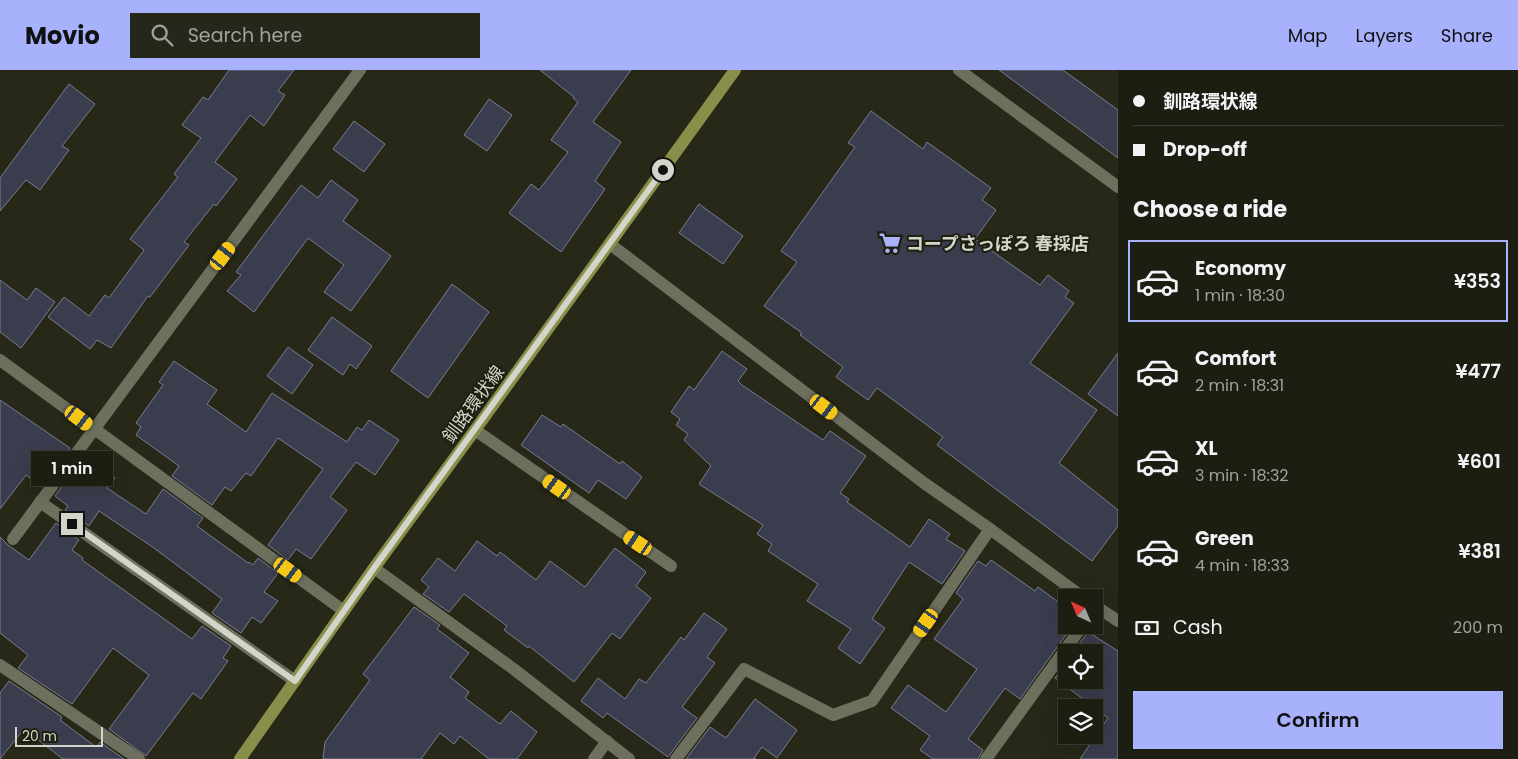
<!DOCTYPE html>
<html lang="en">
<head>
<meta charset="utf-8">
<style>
	body { margin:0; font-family:Poppins,"Noto Sans JP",sans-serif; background:#25271b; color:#f1f3f6; height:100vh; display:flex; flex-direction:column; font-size:19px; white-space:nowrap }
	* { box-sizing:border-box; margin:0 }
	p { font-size:16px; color:#a0a29f }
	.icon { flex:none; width:28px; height:28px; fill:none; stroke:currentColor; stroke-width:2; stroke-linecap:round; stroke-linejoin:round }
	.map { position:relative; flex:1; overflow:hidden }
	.drawer { display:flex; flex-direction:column; background:#1d1e12; width:400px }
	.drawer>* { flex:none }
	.hud { display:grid; align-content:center; height:110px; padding:0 15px; background:#1d1e12 }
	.needle { width:32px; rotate:316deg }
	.controls { position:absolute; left:1058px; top:519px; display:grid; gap:10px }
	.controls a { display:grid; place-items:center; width:45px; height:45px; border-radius:0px; background:#1d1e12; box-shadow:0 5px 20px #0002,0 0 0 1px #3b3c32; font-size:25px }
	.scale { position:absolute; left:15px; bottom:12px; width:88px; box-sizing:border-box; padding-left:5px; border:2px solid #d3d5ca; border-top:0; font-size:14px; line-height:18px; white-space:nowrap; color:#d3d5ca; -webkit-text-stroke:4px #1d1f0f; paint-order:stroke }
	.end { position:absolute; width:22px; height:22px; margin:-11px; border:6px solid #d3d5ca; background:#111; box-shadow:0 0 0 2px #111 }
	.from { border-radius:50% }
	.bubble { position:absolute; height:35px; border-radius:0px; background:#1d1e12; box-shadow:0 5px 20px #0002,0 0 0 1px #3b3c32; font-size:16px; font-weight:600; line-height:35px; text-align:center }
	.car { position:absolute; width:15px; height:30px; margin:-15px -8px; border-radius:6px; box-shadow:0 0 4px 1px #0007; background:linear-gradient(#f5c518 24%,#345 0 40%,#f5c518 0 76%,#345 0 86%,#f5c518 0) }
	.hud b { display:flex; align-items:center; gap:18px; height:48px; font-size:19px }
	.hud b+b { border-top:1px solid #3b3c32 }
	.hud i { width:12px; height:12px; background:#f1f3f6 }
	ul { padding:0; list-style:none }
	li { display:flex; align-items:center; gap:15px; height:82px; margin:0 10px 8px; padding:0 5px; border:2px solid transparent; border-radius:0px }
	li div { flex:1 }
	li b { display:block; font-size:19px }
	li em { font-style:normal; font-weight:600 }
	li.on { border-color:#a7b1fc }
	li>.icon { width:45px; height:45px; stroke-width:1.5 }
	h2 { padding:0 15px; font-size:22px; line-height:60px }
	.pay { display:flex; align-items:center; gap:12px; height:55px; padding:0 15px; font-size:19px }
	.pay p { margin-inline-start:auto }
	.action { display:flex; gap:10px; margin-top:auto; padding:10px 15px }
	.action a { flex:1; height:58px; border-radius:0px; background:#a7b1fc; color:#111; font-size:20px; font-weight:600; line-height:58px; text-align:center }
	header { display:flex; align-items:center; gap:30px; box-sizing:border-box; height:70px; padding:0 25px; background:#a7b1fc; color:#111 }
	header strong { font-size:24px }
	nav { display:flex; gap:28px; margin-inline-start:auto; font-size:18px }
	.search { width:350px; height:45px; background:#25271b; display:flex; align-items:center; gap:12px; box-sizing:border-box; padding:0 18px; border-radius:0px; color:#a0a29f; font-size:19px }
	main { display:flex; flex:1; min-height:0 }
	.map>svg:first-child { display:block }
</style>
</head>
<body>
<header>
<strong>Movio</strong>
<div class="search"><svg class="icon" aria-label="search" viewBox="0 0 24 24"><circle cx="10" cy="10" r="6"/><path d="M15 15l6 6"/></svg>Search here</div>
<nav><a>Map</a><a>Layers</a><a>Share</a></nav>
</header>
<main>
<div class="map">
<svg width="1118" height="689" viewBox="0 0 1118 689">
	<rect width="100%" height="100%" fill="#272818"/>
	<g fill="#3a3d4d" stroke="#797d8f">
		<polygon points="229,0 294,0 278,21 285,25 264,56 250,45 215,92 237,109 216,136 214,134 184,172 189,175 150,227 148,226 111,278 97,270 90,279 48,247 64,227 89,246 105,225 109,228 144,180 130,169 178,107 174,104 201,68 182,55 203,27 208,30"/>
		<polygon points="540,0 631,0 593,52 621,72 595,111 605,119 561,182 509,143 531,114 539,120 568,82 551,70 578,32 573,28 574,27"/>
		<polygon points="999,0 1063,0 1118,40 1118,88"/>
		<polygon points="69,14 95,34 62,76 69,80 40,120 26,110 0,141 0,108"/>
		<polygon points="489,29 512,45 487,81 464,65"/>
		<polygon points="871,41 923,79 927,72 991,118 982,130 996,140 975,169 1040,215 1048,205 1069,221 1065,227 1074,233 1030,293 1097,340 1059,393 1118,440 1118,456 1092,491 937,375 943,367 877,318 868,330 836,307 843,297 800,265 802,263 764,236 797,192 781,181 855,77 848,73"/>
		<polygon points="354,51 385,74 364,102 333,79"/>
		<polygon points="331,110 358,130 343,151 391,186 351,241 324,222 344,195 308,168 254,242 227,221 241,205 236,202 301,115 318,128"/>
		<polygon points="699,134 743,166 723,194 679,163"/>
		<polygon points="0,210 27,230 36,218 55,232 21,278 0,262"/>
		<polygon points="452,214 489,242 428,328 391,301"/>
		<polygon points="332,247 372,276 356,299 350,294 343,305 308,280"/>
		<polygon points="288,277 313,295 292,324 267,306"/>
		<polygon points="722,281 747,299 738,311 742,315 823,370 830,361 866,386 840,423 849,429 847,432 910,477 929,449 950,464 946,469 965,481 942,514 909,492 872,549 885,558 860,594 838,578 851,559 807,531 818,514 768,481 772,474 757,464 763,455 699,414 711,396 684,370 688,364 676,355 680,349 671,342 689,316 694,320"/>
		<polygon points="1118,283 1118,346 1088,324"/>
		<polygon points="174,291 217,320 207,334 246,362 272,323 347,372 357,357 362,360 369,350 399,370 375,405 356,392 330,427 347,440 311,489 296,479 288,490 268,475 323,399 278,368 251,406 246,403 231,421 225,417 212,435 172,406 179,396 136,365 141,357 136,353 163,315 159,312"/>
		<polygon points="0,330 70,378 42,417 26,405 0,439"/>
		<polygon points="542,345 561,357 563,354 620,394 622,391 642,407 626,429 598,410 589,423 521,375"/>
		<polygon points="83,387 115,408 107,418 146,444 163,419 203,448 197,456 248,493 249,492 253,495 258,488 278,503 264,522 278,531 261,553 252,547 241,563 212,543 222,529 154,478 99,441 89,456 65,440 68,436 55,426"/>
		<polygon points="56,453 79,470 72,480 83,488 82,490 192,569 202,556 231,576 223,588 228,591 201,629 193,623 146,686 109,659 149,605 113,578 72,634 18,598 28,585 0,563 0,467 8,475 29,490"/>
		<polygon points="477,471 497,486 500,482 536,510 550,491 585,517 615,478 646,502 636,516 651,528 620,569 612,563 574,612 529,576 528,578 504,560 507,556 464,524 449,542 423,524 429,517 421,510 438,488 455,501"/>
		<polygon points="991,490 1035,521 1038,517 1065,537 1060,545 1066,549 1066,555 1073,555 1020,629 1005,618 968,669 983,680 978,689 933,689 920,680 930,666 891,638 908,615 946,642 977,599 934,569 963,529 956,523 978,491 986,496"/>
		<polygon points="414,537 440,555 437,559 469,583 450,607 469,622 465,628 500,654 511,641 537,662 517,689 489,689 460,666 454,674 440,663 421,689 323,689 325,672 370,610 363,604"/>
		<polygon points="704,543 727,559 707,587 715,593 682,637 697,648 668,687 607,643 603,648 581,631 598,608 625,629 639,609 646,613 681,567 684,570"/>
		<polygon points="1088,562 1118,581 1118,689 1080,689 1108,648 1055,608 1066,592 1066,610 1094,610 1094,582 1073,582"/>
		<polygon points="9,611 62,647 60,650 96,677 100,672 124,689 63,689 24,659 0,689 0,623"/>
		<polygon points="755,629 797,660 777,688 762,677 754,688 756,689 686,689 710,657 726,668"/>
	</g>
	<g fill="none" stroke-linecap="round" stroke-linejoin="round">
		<g stroke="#6e705e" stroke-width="12">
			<polyline points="959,0 1118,117"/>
			<polyline points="610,174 924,413 990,459 1084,528"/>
			<polyline points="0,290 344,541"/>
			<polyline points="475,360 671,496"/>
			<polyline points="40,432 295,611"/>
			<polyline points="13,469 360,0"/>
			<polyline points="374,498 515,600 629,689"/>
			<polyline points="1094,535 1118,551"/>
			<polyline points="0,595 139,689"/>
			<polyline points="594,689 607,671"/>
			<polyline points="676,689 744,599 833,645 872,631 990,459"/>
			<polyline points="986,689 1083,555"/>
		</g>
		<polyline stroke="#898f4a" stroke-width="12" points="240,689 374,498 475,360 735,0"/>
	</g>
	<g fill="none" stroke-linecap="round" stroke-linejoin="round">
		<polyline stroke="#d3d5ca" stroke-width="6" points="72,454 295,611 374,498 663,100"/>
	</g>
	<defs>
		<g id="supermarket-bare" transform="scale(1.725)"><path d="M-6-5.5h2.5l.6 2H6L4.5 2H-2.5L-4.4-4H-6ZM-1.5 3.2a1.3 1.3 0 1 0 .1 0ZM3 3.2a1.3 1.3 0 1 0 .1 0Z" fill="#a7b1fc" stroke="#1d1f0f" stroke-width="2.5" paint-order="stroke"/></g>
	</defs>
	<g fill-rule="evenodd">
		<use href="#supermarket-bare" x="890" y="173"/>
	</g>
	<g text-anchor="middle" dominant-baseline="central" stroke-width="4" stroke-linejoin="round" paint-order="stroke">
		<g font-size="18" font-weight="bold" fill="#d3d5ca" stroke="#1d1f0f" text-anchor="start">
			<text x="906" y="173">コープさっぽろ 春採店</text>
		</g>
		<g font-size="18" fill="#d3d5ca" stroke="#1d1f0f">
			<text transform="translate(473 334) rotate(-54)">釧路環状線</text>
		</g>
	</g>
</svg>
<div class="controls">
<a><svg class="needle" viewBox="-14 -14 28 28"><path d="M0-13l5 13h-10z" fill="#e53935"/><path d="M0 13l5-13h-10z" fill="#a0a29f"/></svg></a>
<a><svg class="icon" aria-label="locate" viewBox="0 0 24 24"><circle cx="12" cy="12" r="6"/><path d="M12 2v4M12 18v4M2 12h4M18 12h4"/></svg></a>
<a><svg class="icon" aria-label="layers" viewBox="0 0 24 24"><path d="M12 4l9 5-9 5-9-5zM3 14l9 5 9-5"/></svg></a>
</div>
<div class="scale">20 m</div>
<i class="end from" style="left:663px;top:100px"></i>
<i class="end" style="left:72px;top:454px"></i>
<div class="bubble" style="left:31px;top:381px;width:82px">1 min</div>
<i class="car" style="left:223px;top:186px;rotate:37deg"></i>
<i class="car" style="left:824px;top:337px;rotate:127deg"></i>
<i class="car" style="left:79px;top:348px;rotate:127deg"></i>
<i class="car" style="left:557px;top:417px;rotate:305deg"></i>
<i class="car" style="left:638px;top:473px;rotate:304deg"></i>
<i class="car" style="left:288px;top:500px;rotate:126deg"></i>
<i class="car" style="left:926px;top:553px;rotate:215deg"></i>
</div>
<section class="drawer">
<div class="hud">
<b><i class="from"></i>釧路環状線</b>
<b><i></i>Drop-off</b>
</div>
<h2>Choose a ride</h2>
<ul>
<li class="on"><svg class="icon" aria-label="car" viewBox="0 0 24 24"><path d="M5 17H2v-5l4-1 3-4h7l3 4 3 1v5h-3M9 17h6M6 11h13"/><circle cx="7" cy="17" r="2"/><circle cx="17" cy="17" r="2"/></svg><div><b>Economy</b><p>1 min · 18:30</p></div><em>¥353</em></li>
<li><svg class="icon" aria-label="car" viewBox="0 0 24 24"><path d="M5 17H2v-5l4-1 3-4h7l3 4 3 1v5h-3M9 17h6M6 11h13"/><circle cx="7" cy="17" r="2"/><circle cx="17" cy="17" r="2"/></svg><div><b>Comfort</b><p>2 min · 18:31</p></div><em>¥477</em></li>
<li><svg class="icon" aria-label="car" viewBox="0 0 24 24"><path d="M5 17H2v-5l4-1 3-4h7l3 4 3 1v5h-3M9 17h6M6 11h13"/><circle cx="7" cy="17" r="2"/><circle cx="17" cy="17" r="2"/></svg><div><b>XL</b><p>3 min · 18:32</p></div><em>¥601</em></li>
<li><svg class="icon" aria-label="car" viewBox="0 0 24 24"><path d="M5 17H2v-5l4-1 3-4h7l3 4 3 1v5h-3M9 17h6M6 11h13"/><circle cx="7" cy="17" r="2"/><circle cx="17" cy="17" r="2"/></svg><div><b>Green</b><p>4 min · 18:33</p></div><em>¥381</em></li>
</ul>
<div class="pay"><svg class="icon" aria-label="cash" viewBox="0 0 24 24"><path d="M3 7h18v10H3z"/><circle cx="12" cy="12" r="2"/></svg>Cash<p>200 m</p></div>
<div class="action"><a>Confirm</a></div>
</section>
</main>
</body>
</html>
